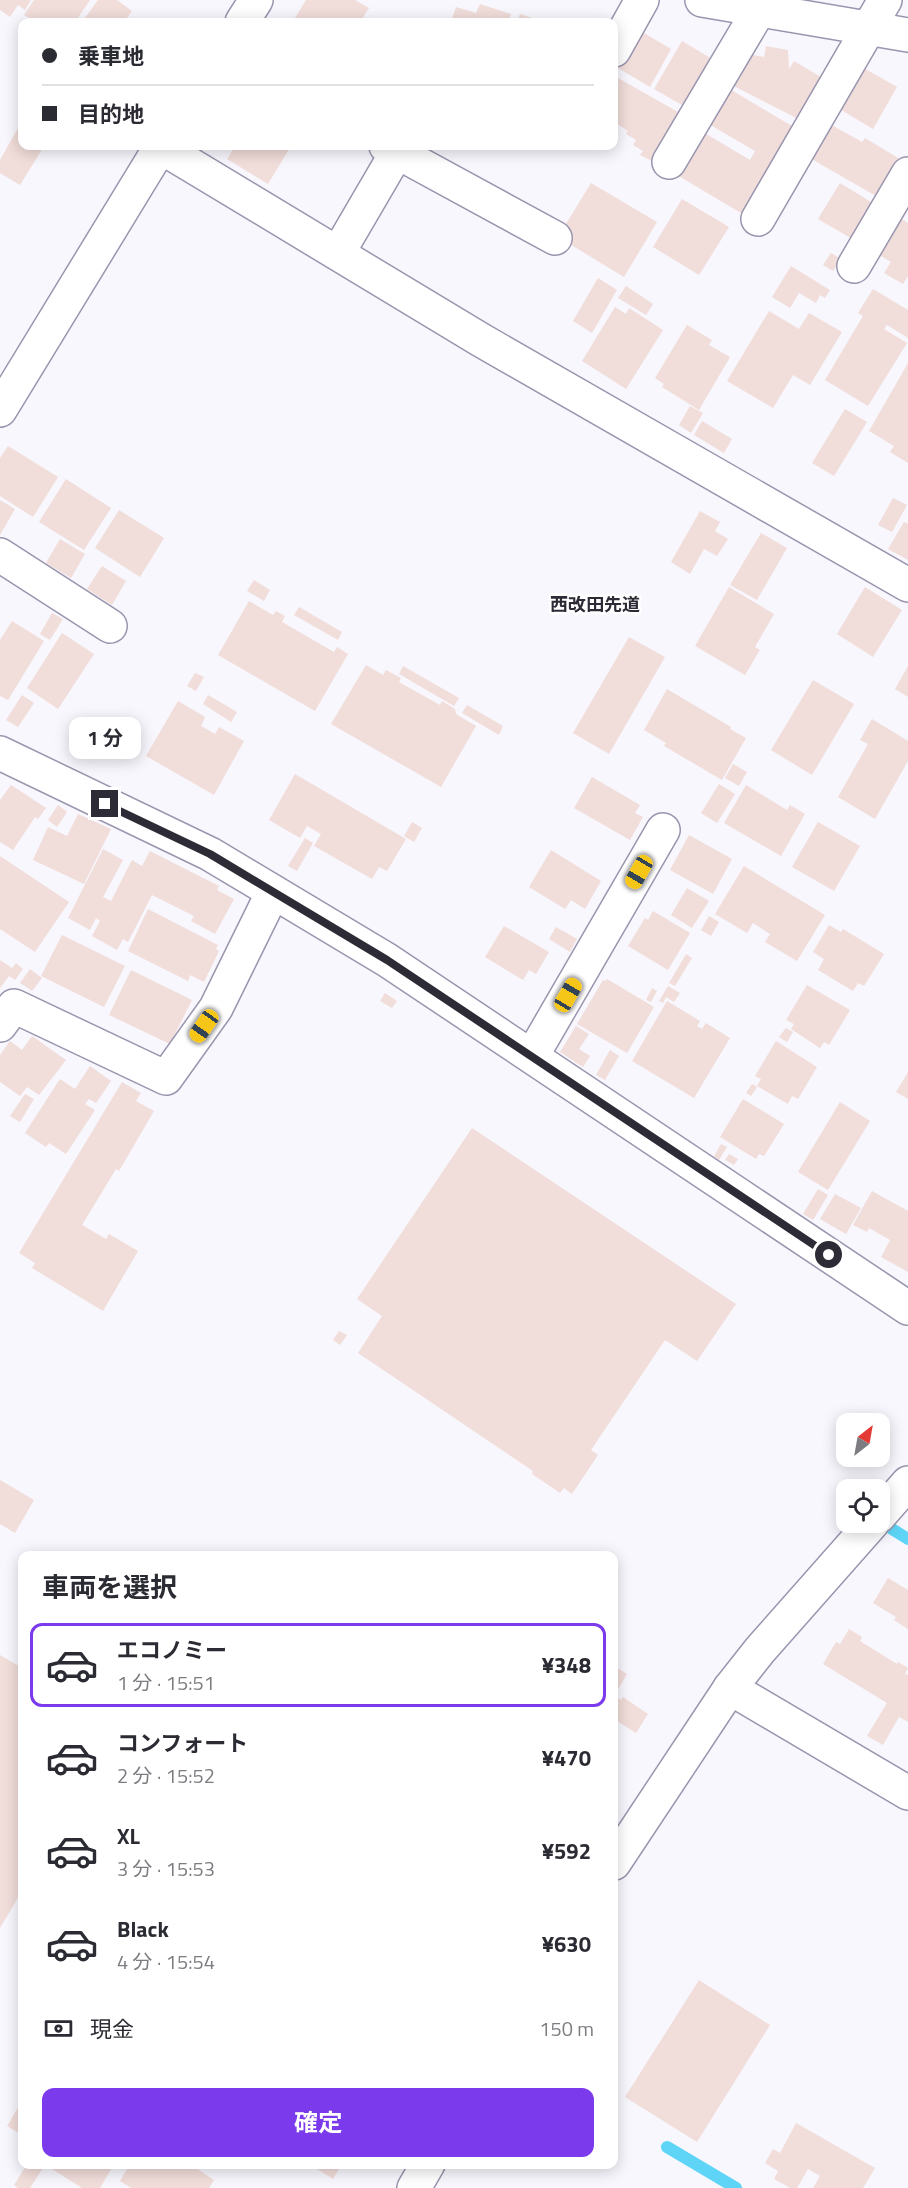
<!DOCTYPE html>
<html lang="ja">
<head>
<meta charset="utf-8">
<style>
	body { margin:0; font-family:"Titillium Web","Noto Sans JP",sans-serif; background:#f2f2f3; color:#2b2b33; height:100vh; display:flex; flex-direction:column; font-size:22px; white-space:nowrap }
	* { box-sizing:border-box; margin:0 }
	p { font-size:20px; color:#7c7c81 }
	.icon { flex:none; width:33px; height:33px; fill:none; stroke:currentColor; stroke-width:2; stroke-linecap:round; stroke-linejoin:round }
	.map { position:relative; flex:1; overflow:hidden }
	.side { position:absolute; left:18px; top:1551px; width:600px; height:618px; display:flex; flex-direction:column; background:#fff; border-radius:12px; box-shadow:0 3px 15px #0003 }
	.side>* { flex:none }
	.guide { position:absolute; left:18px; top:18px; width:600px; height:132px; border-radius:12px; box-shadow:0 3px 15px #0003; display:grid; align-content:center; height:132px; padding:0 24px; background:#fff }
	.needle { width:39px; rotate:31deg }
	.fabs { position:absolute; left:836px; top:1413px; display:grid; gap:12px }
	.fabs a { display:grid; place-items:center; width:54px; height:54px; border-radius:12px; background:#fff; box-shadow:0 3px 15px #0003; font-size:30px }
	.end { position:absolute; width:27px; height:27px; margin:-14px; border:8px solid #2d2c36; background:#fff; box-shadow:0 0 0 3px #fff }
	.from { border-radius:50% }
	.bubble { position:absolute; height:42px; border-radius:12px; background:#fff; box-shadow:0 3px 15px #0003; font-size:20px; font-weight:700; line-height:42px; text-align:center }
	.car { position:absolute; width:18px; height:36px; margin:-18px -9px; border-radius:8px; box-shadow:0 0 4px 2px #0007; background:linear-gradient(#f5c518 24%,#345 0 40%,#f5c518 0 76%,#345 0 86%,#f5c518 0) }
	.guide b { display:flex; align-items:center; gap:21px; height:57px; font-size:22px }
	.guide b+b { border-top:2px solid #e1e1e2 }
	.guide i { width:15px; height:15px; background:#2b2b33 }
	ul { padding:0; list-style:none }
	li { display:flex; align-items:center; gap:18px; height:84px; margin:0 12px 9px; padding:0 12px; border:3px solid transparent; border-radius:12px }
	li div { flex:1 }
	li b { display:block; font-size:22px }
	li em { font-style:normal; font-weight:700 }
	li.selected { border-color:#7c3aed }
	li>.icon { width:54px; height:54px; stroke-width:1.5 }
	h2 { padding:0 24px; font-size:27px; line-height:72px }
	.pay { display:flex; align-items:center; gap:15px; height:66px; padding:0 24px; font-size:22px }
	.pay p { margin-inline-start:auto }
	.action { display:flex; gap:12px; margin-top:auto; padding:12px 24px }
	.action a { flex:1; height:69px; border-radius:12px; background:#7c3aed; color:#fff; font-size:24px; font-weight:700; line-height:69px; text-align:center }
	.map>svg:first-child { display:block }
</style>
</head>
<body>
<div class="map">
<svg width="908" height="2188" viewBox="0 0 908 2188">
	<rect width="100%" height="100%" fill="#f8f7fd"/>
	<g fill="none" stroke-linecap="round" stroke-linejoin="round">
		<g stroke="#5ed5f6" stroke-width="12">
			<polyline points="879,1521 908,1539"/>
			<polyline points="667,2147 736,2188"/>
		</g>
	</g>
	<g fill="#f1ddda">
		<polygon points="0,0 31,0 25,10 18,5 10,17 0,10"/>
		<polygon points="34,0 90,0 75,22 25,22 29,18 24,15"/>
		<polygon points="98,0 117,0 132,11 124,22 82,22"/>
		<polygon points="306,0 355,0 369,8 360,22 303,22 295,18"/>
		<polygon points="480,4 511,14 508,22 451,22 456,7 476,13"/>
		<polygon points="520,14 544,22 517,22"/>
		<polygon points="639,30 671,49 650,87 618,68"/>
		<polygon points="682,41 717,62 689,109 654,89"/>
		<polygon points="766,46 788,50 789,69 794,61 826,80 802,121 730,84 748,54 764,57"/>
		<polygon points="862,67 897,87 873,129 838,108"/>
		<polygon points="618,78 685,116 656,163 640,155 643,151 633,145 636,140 626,134 628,131 614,122 614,86"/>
		<polygon points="728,88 797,129 746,216 677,175 703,132 750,160 755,151 707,123"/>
		<polygon points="22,121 22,146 44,146 20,185 0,173 0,160"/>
		<polygon points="828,123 862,142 865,138 898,158 876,196 808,157"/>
		<polygon points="235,146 291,146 268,184 227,159"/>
		<polygon points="591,183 657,222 624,277 558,237"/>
		<polygon points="840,183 876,205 854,240 818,219"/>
		<polygon points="682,199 729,227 699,275 653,247"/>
		<polygon points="897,216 908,223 908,276 903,284 884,273 891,262 876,253"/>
		<polygon points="831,253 841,259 833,271 823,265"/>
		<polygon points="791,266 830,290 825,298 820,295 816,303 799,293 790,308 772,297"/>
		<polygon points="598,278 617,290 592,333 573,321"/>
		<polygon points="626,286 653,304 646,315 618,298"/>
		<polygon points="873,289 908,310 908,338 887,325 884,329 907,343 868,406 825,380 863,316 858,313"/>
		<polygon points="615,307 626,314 629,308 663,330 626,389 582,361"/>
		<polygon points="769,311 799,329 809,313 842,332 810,385 793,375 773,408 727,381"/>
		<polygon points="687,325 712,340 709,345 730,357 699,410 662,387 664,384 655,378"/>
		<polygon points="908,363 908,463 890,452 894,446 869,431"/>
		<polygon points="690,406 703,413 691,433 679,425"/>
		<polygon points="845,409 867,422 834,476 812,463"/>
		<polygon points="702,421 732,439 724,453 694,435"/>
		<polygon points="8,446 58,477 33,517 0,496 0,458"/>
		<polygon points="66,479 111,508 84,550 39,522"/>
		<polygon points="893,498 907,505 892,532 878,525"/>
		<polygon points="0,500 15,509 0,535"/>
		<polygon points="119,510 164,538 140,577 95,548"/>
		<polygon points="700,511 720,522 715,531 728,539 717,556 704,549 690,574 671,562"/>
		<polygon points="904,522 908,524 908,560 888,549"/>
		<polygon points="761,533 787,548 757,600 730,585"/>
		<polygon points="60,539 85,554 71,578 46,563"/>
		<polygon points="102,566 126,581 112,605 87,589"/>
		<polygon points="254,580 270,590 264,601 247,591"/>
		<polygon points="729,587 774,614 755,647 760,650 745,675 695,646"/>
		<polygon points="865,587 902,610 873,657 837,634"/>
		<polygon points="249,601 273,615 276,611 285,616 282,622 334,652 337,647 348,654 315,711 218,655"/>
		<polygon points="299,607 342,632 338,640 294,615"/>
		<polygon points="52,613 63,619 50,640 40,634"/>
		<polygon points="12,621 44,641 8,700 0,696 0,640"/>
		<polygon points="62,633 94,654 58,709 27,688"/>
		<polygon points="629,637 665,657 609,754 573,733"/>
		<polygon points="366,665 383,675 386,670 401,678 399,682 440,705 442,701 455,709 456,714 476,726 441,787 331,724"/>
		<polygon points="403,666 459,698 454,706 399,674"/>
		<polygon points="908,666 908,697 895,689"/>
		<polygon points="195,673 204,677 196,691 187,686"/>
		<polygon points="813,680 854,704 812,775 771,750"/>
		<polygon points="667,689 731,727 730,729 746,738 722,780 664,746 666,743 644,730"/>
		<polygon points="22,695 34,703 18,727 6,720"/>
		<polygon points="208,695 237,712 231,722 203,704"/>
		<polygon points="178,701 205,717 201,726 215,734 219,727 244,741 214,795 146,756"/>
		<polygon points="467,705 503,726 499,735 462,713"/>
		<polygon points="872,719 908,741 908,761 875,819 838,797 868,744 860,740"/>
		<polygon points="733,764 747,772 739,786 725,778"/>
		<polygon points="295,774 406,839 387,871 379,867 372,879 314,846 321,834 307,826 300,838 269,820"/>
		<polygon points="592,777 640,805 635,813 643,817 630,840 574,808"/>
		<polygon points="719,784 735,794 717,823 701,813"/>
		<polygon points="11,785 46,808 38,819 35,817 13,850 0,842 0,800"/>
		<polygon points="746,785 787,810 790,805 805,814 781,856 724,823"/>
		<polygon points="58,805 67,812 57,827 48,820"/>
		<polygon points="78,814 111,829 84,884 33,860 48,827 67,836"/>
		<polygon points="412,822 422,828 414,842 404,836"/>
		<polygon points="818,822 860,846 834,891 792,867"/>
		<polygon points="689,835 732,859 713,894 670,870"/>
		<polygon points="305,838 313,843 297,871 288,866"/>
		<polygon points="103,849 123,860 103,897 111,901 132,860 142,866 150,851 219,886 217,890 234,899 215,934 191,921 194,916 152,895 128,942 123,939 117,950 92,936 100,921 96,918 90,930 68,918"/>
		<polygon points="551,850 601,881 585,909 571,900 565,909 529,887"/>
		<polygon points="0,856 69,902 35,952 0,929"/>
		<polygon points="744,866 825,915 797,961 765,942 770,934 753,923 747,933 715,914"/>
		<polygon points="687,888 709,901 692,928 671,915"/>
		<polygon points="148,909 218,945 216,949 219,951 204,982 190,975 188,981 128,951"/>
		<polygon points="653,911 690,933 668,970 628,946 645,918 648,920"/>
		<polygon points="709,916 719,922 711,936 701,930"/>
		<polygon points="829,925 841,932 843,929 884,954 864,986 858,983 853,991 818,970 824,959 813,952"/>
		<polygon points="504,926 549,952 536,974 529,970 523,980 485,957"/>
		<polygon points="556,927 577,939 570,952 549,939"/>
		<polygon points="62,935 125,966 104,1007 41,976"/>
		<polygon points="686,954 692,958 675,986 669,983"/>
		<polygon points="0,960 12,968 16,963 23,969 15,980 9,976 0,988"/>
		<polygon points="30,969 42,978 32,991 20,983"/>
		<polygon points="131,970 192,1000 170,1044 109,1015"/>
		<polygon points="607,979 654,1007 627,1053 577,1024 603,980 605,981"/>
		<polygon points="807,985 850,1010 829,1045 824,1042 820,1048 791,1029 794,1024 786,1020"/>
		<polygon points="668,986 680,993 674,1002 666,997 663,1003 659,1001"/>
		<polygon points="652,988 657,991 651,1002 646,1000"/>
		<polygon points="385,993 397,1001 392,1008 380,1001"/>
		<polygon points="667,1001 700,1021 697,1026 702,1029 706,1023 730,1038 694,1098 632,1061"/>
		<polygon points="576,1026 589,1034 579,1049 590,1056 583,1067 560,1052"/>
		<polygon points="786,1028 793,1032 787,1042 779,1037"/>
		<polygon points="32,1036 66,1060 39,1095 27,1087 20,1096 0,1082 0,1055 10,1041 22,1050"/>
		<polygon points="776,1041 817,1067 798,1099 792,1096 788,1104 757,1086 761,1079 755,1076"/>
		<polygon points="610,1050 619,1056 605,1080 596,1075"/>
		<polygon points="90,1066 111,1081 96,1103 89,1099 85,1104 95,1110 66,1154 49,1143 46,1147 25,1133 60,1079 75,1089"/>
		<polygon points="908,1072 908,1099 896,1092"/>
		<polygon points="122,1082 141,1093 136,1101 154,1111 119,1171 116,1169 82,1225 106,1239 109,1234 138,1251 103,1311 32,1268 35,1263 19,1253"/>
		<polygon points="752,1084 757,1087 751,1096 746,1093"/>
		<polygon points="25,1094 34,1099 20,1122 10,1116"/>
		<polygon points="743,1099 784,1124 764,1156 759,1154 756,1159 720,1137"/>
		<polygon points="840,1102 870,1121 828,1190 798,1172"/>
		<polygon points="472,1128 736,1304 697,1361 665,1340 591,1450 598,1455 572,1494 564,1488 560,1493 532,1474 533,1471 358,1353 382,1316 357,1299"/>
		<polygon points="721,1144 727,1147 719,1160 714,1156"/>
		<polygon points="729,1154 738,1159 734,1165 725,1160"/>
		<polygon points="818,1189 828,1195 813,1220 803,1214"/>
		<polygon points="872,1191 908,1211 908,1272 881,1257 890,1240 869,1228 867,1232 853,1225"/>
		<polygon points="835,1194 861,1208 846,1234 820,1219"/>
		<polygon points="339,1331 347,1335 340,1345 333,1340"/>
		<polygon points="0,1480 34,1500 15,1533 0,1524"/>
		<polygon points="888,1578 908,1590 908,1629 894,1620 896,1617 873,1603"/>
		<polygon points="849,1629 862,1637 860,1641 897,1664 898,1662 908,1668 905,1674 908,1675 908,1722 899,1717 883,1745 867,1736 887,1703 823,1664 836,1642 840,1644"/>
		<polygon points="0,1655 22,1668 22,1891 0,1928"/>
		<polygon points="614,1666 627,1674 614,1696 621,1700 623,1697 648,1714 636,1733 614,1719"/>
		<polygon points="699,1980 770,2025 697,2142 625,2097"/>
		<polygon points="22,2101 22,2135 7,2126"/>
		<polygon points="796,2123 875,2168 863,2188 813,2188 820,2176 808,2169 797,2188 790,2188 774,2179 778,2171 765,2163 773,2149 780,2153"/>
		<polygon points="27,2164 38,2164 43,2168 30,2188 18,2188 14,2185"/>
		<polygon points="48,2164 114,2164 100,2188 82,2188 47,2166"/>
		<polygon points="130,2164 190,2164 214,2180 209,2188 131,2188 120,2181"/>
		<polygon points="309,2164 342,2164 333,2179"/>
	</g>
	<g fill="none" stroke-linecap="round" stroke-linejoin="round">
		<g stroke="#9995af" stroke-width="36">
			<g id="minor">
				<polyline points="702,0 908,35"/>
				<polyline points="242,22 256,0"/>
				<polyline points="614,50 642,0"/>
				<polyline points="386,146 555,238"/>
				<polyline points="161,147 481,340 908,585"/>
				<polyline points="669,162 765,0"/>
				<polyline points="758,219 885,0"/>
				<polyline points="338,253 397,152"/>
				<polyline points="854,266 908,174"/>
				<polyline points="0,410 161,146"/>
				<polyline points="0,555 110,626"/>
				<polyline points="0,753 210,854 387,960 908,1308"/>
				<polyline points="0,1025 14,1006 166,1078 216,1008 273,892"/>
				<polyline points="532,1056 663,830"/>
				<polyline points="879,1516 908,1483"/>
				<polyline points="730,1688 908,1793"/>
				<polyline points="614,1863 730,1688 760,1650 873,1522"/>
				<polyline points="414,2188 428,2164"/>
			</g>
		</g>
		<use href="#minor" stroke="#fff" stroke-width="33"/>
	</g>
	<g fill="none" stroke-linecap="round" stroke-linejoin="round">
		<polyline stroke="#2d2c36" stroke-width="8" points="105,804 210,854 387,960 829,1255"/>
	</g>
	<g text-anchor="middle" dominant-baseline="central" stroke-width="5" stroke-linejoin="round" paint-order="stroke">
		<g font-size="18" font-weight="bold" fill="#2d2c36" stroke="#fff">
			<text x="595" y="604">西改田先道</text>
		</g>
	</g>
</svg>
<div class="fabs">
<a><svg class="needle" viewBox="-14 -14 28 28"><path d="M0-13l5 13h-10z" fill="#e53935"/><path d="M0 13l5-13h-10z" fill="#7c7c81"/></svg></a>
<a><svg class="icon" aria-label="locate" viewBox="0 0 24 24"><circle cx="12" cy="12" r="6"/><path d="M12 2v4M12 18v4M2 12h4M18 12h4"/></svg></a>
</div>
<i class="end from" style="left:829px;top:1255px"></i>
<i class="end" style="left:105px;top:804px"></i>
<div class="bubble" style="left:69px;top:717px;width:72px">1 分</div>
<i class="car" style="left:639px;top:872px;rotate:210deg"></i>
<i class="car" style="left:568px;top:995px;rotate:30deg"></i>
<i class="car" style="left:204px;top:1026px;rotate:215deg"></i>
<div class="guide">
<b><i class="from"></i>乗車地</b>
<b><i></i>目的地</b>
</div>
<section class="side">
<h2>車両を選択</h2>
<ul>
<li class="selected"><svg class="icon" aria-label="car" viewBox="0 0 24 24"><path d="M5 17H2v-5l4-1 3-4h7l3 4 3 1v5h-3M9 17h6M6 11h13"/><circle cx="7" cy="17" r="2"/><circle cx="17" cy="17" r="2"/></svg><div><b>エコノミー</b><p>1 分 · 15:51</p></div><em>¥348</em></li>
<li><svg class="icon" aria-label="car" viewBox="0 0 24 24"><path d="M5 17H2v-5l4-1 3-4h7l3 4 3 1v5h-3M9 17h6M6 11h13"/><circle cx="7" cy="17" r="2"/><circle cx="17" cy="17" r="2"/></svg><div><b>コンフォート</b><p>2 分 · 15:52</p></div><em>¥470</em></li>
<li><svg class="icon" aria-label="car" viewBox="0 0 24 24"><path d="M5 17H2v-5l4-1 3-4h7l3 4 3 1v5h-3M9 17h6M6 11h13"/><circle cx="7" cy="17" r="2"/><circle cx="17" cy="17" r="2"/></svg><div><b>XL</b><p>3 分 · 15:53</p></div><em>¥592</em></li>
<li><svg class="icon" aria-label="car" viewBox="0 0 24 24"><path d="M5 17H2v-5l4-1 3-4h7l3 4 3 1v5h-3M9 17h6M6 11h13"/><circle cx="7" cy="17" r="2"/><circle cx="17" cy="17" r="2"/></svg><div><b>Black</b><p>4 分 · 15:54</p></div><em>¥630</em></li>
</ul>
<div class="pay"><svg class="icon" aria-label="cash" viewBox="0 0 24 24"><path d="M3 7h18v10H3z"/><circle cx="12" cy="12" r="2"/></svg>現金<p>150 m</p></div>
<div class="action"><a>確定</a></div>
</section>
</div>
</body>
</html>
